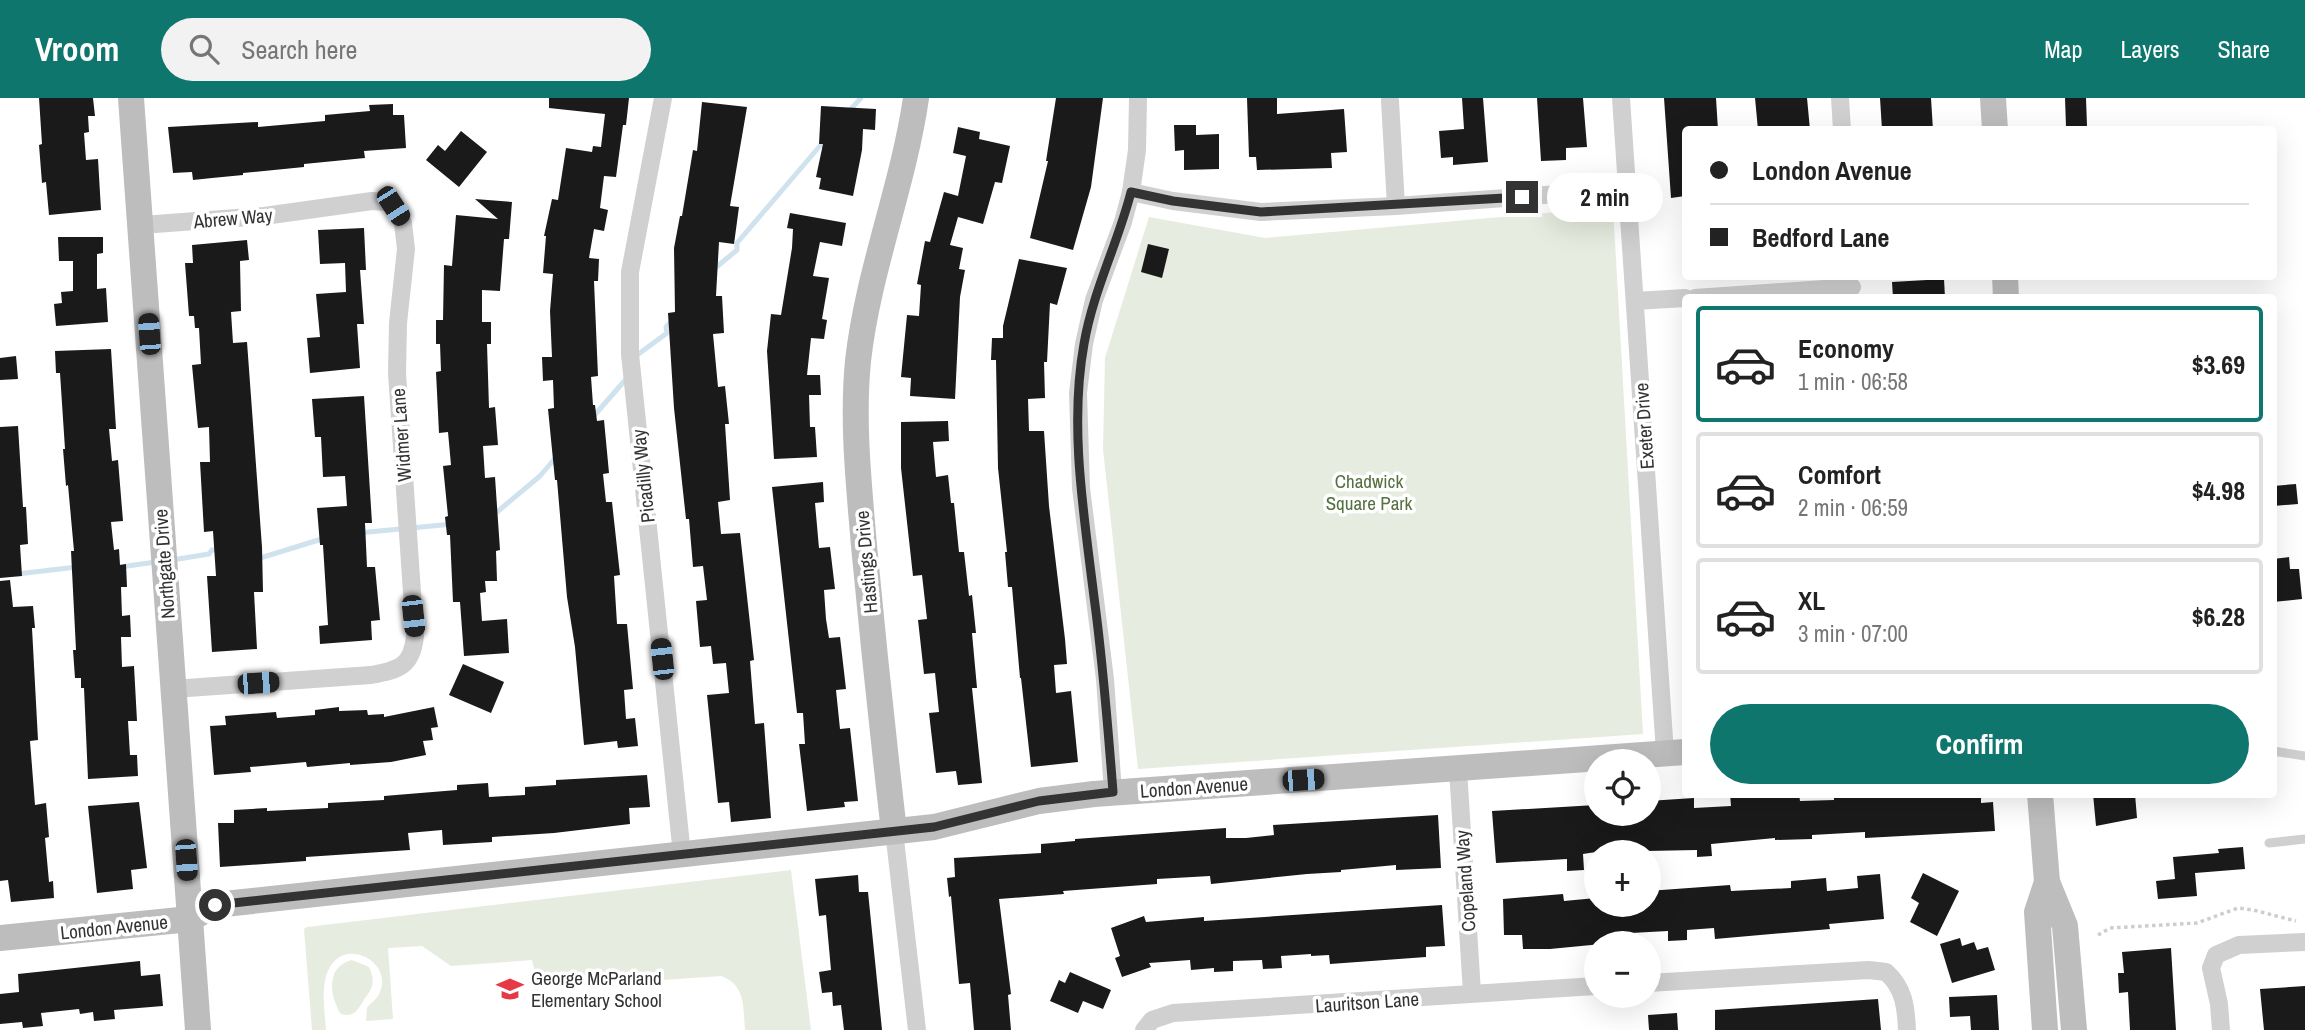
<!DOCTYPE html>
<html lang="en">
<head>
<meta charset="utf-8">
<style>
	body { margin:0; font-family:"Archivo Narrow",sans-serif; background:#f2f2f2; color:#222; height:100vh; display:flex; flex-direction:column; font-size:26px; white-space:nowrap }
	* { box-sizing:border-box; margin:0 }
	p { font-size:23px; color:#767676 }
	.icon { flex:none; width:38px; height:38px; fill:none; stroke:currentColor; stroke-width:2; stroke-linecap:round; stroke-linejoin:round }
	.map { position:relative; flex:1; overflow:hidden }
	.sheet { position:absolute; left:1682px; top:196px; width:595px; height:504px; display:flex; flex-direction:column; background:#fff; border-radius:7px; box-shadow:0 7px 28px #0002 }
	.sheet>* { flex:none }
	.banner { position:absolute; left:1682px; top:28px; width:595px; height:154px; border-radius:7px; box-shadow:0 7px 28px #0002; display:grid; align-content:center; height:154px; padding:0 28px; background:#fff }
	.buttons { position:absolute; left:1584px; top:651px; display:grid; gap:14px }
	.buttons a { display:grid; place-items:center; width:77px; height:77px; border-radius:50%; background:#fff; box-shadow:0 7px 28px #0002; font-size:35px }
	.end { position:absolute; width:32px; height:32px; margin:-16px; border:9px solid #333; background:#fff; box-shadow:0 0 0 4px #fff }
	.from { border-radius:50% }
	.bubble { position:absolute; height:49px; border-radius:24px; background:#fff; box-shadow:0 7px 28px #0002; font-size:23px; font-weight:800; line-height:49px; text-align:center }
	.car { position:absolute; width:21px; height:42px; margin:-21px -10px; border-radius:9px; box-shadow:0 0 5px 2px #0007; background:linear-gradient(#222 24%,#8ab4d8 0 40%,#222 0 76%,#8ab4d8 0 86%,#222 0) }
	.banner b { display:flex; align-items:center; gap:24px; height:66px; font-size:26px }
	.banner b+b { border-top:2px solid #e0e0e0 }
	.banner i { width:18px; height:18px; background:#222 }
	ul { padding:12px 0 0; list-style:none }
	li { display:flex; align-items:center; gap:21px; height:116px; margin:0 14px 10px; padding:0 14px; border:4px solid #e0e0e0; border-radius:7px }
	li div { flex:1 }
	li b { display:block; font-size:26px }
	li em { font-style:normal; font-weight:800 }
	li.active { border-color:#0f766e }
	li>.icon { width:63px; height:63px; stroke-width:1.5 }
	.cta { display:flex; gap:14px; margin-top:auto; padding:14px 28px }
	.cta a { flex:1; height:80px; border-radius:42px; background:#0f766e; color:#fff; font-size:28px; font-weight:800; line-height:80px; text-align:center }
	header { display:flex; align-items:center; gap:42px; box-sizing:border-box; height:98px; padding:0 35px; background:#0f766e; color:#fff }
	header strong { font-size:33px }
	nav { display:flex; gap:38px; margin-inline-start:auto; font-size:24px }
	.search { width:490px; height:63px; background:#f2f2f2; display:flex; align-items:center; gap:18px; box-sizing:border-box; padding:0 24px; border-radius:38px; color:#767676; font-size:26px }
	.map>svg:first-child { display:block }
</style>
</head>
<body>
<header>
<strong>Vroom</strong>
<div class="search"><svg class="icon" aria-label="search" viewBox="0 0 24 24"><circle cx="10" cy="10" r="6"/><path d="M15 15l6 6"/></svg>Search here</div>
<nav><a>Map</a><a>Layers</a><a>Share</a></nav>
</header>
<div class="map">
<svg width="2305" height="932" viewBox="0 0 2305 932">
	<rect width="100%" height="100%" fill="#fff"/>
	<g fill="#e6ecdf">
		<polygon points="1613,109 1643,636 1138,671 1103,351 1105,260 1149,119 1265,140"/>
		<path d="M791,772l20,160h-66c-2,-23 1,-45 -24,-54l-161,11c-17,-2 -25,-11 -28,-27l-81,6 -29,-20 -34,2 5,71 -27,2 1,-13c3,-5 8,-7 11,-12 21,-35 -43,-67 -53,-15 -3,15 0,34 1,49h-14l-8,-101 3,-2z"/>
		<path d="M352,862l17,7c6,13 5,20 -4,31 -7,10 -9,20 -24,16 -12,-18 -15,-48 11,-54z"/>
	</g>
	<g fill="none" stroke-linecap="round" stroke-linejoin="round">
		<g stroke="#cfe2ee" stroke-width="5">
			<polyline points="849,13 861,0"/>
			<polyline points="714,171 737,152 737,145 825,42"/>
			<polyline points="633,260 667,235 666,229 672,223"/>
			<polyline points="592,320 627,280"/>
			<polyline points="491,414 497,414 540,378 557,358"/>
			<polyline points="358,435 453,426"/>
			<polyline points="257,461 325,440"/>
			<polyline points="172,462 209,456 212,452 220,451"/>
			<polyline points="120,469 156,464"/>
			<polyline points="17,476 77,469"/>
		</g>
	</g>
	<g fill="#1a1a1a">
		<polygon points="39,0 93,0 95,18 88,18 89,34 84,35 86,62 98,61 101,112 49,117 46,84 42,85 39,47 42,46"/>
		<polygon points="549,0 629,0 626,27 623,27 616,79 604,78 600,110 608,112 604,133 594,131 589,160 599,161 598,183 594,183 598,278 591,279 593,307 595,307 597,323 604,322 609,375 603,376 606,404 612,404 620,477 614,478 617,526 627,526 633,591 624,592 626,621 635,620 638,648 618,650 617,643 584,647 575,549 567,499 557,382 555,382 548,311 554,310 553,282 543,283 542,259 552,259 550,213 553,176 543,175 546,138 544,138 552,101 558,102 566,50 592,54 593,48 601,49 605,16 549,10"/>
		<polygon points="1056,0 1103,0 1091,89 1073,152 1030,140 1048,63 1046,63"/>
		<polygon points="1247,0 1277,0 1277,16 1344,11 1347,54 1331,55 1332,70 1257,72 1256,59 1249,59"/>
		<polygon points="1462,0 1483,0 1488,64 1453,67 1453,59 1441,60 1439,33 1464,31"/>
		<polygon points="1537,0 1583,0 1587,49 1566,50 1566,62 1541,63"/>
		<polygon points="1664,0 1716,0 1718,32 1685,32 1685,98 1671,100"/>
		<polygon points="1755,0 1807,0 1810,32 1758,32"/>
		<polygon points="1880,0 1931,0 1933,32 1882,32"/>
		<polygon points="2065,0 2086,0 2087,28 2066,29"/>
		<polygon points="702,4 747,9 730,108 739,109 734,146 719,144 716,198 722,198 724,235 713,236 718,289 725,288 729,326 725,326 730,402 718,404 721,436 740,435 754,562 750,563 755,626 764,625 771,720 731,724 729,704 718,705 707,597 729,595 726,565 713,566 711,548 700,549 696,503 707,502 703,468 693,469 689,421 686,421 674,310 668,215 675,214 674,150 680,118 682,118 693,52 697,53"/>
		<polygon points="393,6 393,17 404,17 406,50 364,53 365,60 304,66 304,69 243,75 243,77 212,80 193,82 192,74 173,75 168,29 258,24 258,29 325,23 325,17 370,13 369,7"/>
		<polygon points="821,8 876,11 875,32 863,31 862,52 853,98 819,91 821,80 816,79 823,46 819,46"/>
		<polygon points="1174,27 1196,27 1196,37 1219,36 1219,71 1184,72 1184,52 1175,53"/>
		<polygon points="958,29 980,34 979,41 1010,48 1002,85 995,84 983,126 958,119 950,147 963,150 959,171 965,172 960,199 955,301 910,298 911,280 901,279 907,217 919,218 921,187 917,186 925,143 930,144 944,94 958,98 966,58 953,55"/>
		<polygon points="461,33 487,54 459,89 426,62 438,47 445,53"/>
		<polygon points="475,101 512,104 509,141 504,141 500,193 482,192 482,224 491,224 491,246 487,246 489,310 495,309 498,347 483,348 485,380 495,379 500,452 496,453 497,483 485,483 486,494 480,495 482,523 507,521 509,555 464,558 460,504 453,504 450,437 447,437 445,419 448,418 443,368 451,367 448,334 439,335 436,274 441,273 440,246 436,246 436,222 443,222 444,167 452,168 456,117 498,121"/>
		<polygon points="790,115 846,125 842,148 820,144 813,178 829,180 822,221 827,222 824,241 811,240 807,277 820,277 821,297 809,297 810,329 815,329 817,359 774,361 767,253 771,216 781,217 792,150 793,131 787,130"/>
		<polygon points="364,130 366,172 360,172 364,226 357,226 360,270 310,275 307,240 320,239 316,196 346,194 345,165 320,166 318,132"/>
		<polygon points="58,139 103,139 103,155 97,156 97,191 106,190 108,224 56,228 54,206 62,205 61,194 73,193 73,163 59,163"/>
		<polygon points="247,142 249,162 240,163 241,213 231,214 233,245 247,244 262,449 263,494 254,494 257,551 212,554 207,478 216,478 213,433 204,434 200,364 210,364 209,329 198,330 192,267 201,266 199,230 195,230 194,218 189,218 185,165 193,165 192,147"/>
		<polygon points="1148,146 1169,151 1162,180 1141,174"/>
		<polygon points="1019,161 1067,170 1057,207 1050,205 1047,264 1044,264 1045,300 1028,301 1029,333 1044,333 1049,408 1065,541 1067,566 1054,567 1056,595 1071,593 1078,664 1031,669 1021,580 1020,580 1012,489 1008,489 1005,454 1007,454 998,370 996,262 991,262 992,240 1003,240 1003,228"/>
		<polygon points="1944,181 1945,200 1893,200 1892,184"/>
		<polygon points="111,251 116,331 109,331 112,363 118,362 123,423 111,424 114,452 119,451 120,467 126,466 127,489 121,489 122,518 130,517 131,539 121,539 122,569 134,568 137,623 128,623 130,657 137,657 138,678 88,681 84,590 81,590 81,580 75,580 73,552 76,552 71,453 74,453 68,387 66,388 63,351 65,351 60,275 56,275 55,253"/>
		<polygon points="16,258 18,281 0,282 0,260"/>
		<polygon points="364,298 372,425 365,425 367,469 375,469 380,522 371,523 372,542 320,546 319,528 328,527 323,447 320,447 317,410 347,408 345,378 323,379 321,339 315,339 312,301"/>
		<polygon points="948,323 949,343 933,344 936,379 948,377 951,405 954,405 959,454 964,454 969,498 972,497 976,535 972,535 977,590 972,590 982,685 958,687 956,673 936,675 929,615 939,614 935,575 924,576 918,522 927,521 922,477 913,478 901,370 901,324"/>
		<polygon points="18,328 23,409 26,409 28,446 20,447 22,478 0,480 0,329"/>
		<polygon points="823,384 824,404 815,405 819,450 830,449 835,491 824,492 826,521 829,540 840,539 846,591 836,592 840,631 850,630 858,703 844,704 845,709 807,713 799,646 805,646 803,615 797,615 772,389"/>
		<polygon points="2296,386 2298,406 2273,408 2273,388"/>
		<polygon points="2289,459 2290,471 2299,471 2302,501 2273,504 2273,461"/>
		<polygon points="10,482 13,509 33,508 35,530 32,530 38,642 30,643 35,707 46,705 49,739 45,740 49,784 53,783 54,800 11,804 8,782 0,783 0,483"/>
		<polygon points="463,566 504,584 491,615 449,597"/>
		<polygon points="339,609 339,613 367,612 368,617 384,616 384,619 434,609 438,629 431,630 433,642 423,643 426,657 391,664 350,667 350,665 307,669 306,664 250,669 251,674 214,677 210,628 226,627 225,618 276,614 277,620 315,617 315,612"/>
		<polygon points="647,677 650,709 629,710 630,726 554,735 492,739 492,744 443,747 442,732 408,735 410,752 306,759 306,763 220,769 218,725 234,725 234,712 267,710 267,713 328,710 328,705 384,702 384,698 457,692 457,687 488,685 489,699 525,697 525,689 556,687 556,682"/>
		<polygon points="1730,696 1799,696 1800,703 1834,702 1834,696 1883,696 1883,699 1981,696 1981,705 1993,704 1995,733 1865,740 1865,734 1812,737 1812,741 1775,742 1775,740 1711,746 1712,758 1697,759 1697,752 1596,754 1583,756 1584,772 1567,773 1567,761 1496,765 1492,713 1596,707 1596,716 1648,716 1648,703 1694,700 1694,710 1731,708"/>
		<polygon points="2093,696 2135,696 2137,720 2096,728"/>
		<polygon points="139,704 147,770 131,772 133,791 97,795 88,708"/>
		<polygon points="1438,717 1441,770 1396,772 1396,767 1341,772 1341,774 1307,776 1211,786 1210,778 1157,781 1157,786 1063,793 1064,796 999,801 1011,896 1008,897 1011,932 974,932 970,885 959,886 951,798 949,799 947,780 955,779 954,760 1041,755 1041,746 1075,743 1075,741 1226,730 1226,740 1246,740 1274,737 1273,727"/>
		<polygon points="2243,749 2245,771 2195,775 2197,798 2158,801 2156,783 2175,781 2173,759 2219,755 2218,751"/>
		<polygon points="1923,775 1959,793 1937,838 1910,824 1919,805 1911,800"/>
		<polygon points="1880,776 1884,821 1829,826 1830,831 1715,841 1714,830 1687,832 1687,842 1668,843 1668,833 1631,835 1631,837 1611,838 1612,845 1550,851 1523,851 1522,837 1504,837 1503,801 1563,796 1564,803 1596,800 1596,807 1648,807 1648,793 1730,787 1731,793 1791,790 1791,783 1826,780 1827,793 1858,790 1857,778"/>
		<polygon points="858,777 859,794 868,794 882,932 844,932 841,907 833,908 832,894 822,895 819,874 831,872 826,817 819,818 815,781"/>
		<polygon points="1442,807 1445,848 1426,849 1426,859 1330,866 1329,857 1311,858 1311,856 1281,858 1282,870 1263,871 1262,862 1233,863 1233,873 1214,874 1214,870 1191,872 1190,862 1149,865 1151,869 1122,879 1115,860 1120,858 1111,830 1144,818 1146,824 1204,819 1204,823"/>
		<polygon points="1960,840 1962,848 1974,844 1977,852 1988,849 1995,872 1952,885 1940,846"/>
		<polygon points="2171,850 2176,932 2130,932 2128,894 2119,895 2118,875 2124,875 2122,854"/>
		<polygon points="140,863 141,878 160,876 163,908 114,912 115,921 94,923 93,914 80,916 79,911 41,915 43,928 23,930 22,924 0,926 0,896 19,894 18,876"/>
		<polygon points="1070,874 1111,892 1103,911 1083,903 1078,915 1050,903 1059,882 1065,885"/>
		<polygon points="2305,888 2305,932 2264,932 2260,891"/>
		<polygon points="1997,897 1999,932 1971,932 1970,918 1950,919 1949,899"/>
		<polygon points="1878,901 1881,932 1715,932 1715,912"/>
		<polygon points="1677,915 1678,932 1649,932 1648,917"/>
	</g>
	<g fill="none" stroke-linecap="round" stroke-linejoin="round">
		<polyline stroke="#cdcdcd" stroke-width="3.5" stroke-dasharray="3.5 3.5" stroke-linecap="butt" points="2098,837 2110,830 2197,825 2238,810 2253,812 2296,823"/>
		<g stroke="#d0d0d0" stroke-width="9">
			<polyline points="2273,653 2305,658"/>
			<polyline points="2269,745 2305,741"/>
		</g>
		<g stroke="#d0d0d0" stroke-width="18">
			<polyline points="663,0 630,174 630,256 682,757"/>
			<polyline points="1621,0 1665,655"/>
			<polyline points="1840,0 1842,32"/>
			<polyline points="1390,3 1396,108"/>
			<polyline points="1131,94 1173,103 1261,114 1396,108 1627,91"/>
			<path d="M142,127l122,-9 108,-15 14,1 7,4 10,17 3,26 -8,74 -1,50 18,263c-3,31 -17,34 -44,39l-198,14"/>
			<polyline points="1695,200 1852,189"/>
			<polyline points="1635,203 1685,200"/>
			<polyline points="1458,671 1472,895"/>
			<polyline points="1113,694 1105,581 1081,390 1078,295 1084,246 1094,202 1123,124 1131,94 1137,52 1138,0"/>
			<polyline points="894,733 917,932"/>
			<path d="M1648,885l221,-13 17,2c18,16 20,35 21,58"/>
			<polyline points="1144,932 1152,922 1173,915 1596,888"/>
			<polyline points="2221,932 2219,906 2211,870 2216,857 2239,847 2305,844"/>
		</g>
		<g stroke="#bdbdbd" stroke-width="26">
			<polyline points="131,0 198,932"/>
			<polyline points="1993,0 1995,32"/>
			<polyline points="2005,178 2006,200"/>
			<polyline points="2040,696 2047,784 2065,828 2074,932"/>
			<path d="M894,733c-11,-95 -21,-190 -30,-285 -5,-61 -12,-123 -6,-185 10,-90 45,-174 58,-263"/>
			<polyline points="0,840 190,821 215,807 934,729 1039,703 1094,696 1685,654"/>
			<polyline points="2045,932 2037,814 2047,784"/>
		</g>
	</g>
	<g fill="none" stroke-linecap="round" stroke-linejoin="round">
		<path stroke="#333" stroke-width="9" d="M215,807l719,-78 105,-26 74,-9c-5,-65 -10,-130 -19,-195 -10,-82 -25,-171 -10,-253 9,-53 34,-101 47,-152l42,9 88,11 261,-15"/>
	</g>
	<defs>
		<g id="school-bare" transform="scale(2.1)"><path d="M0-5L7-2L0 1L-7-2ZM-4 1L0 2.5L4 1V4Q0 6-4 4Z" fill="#e63946" stroke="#fff" stroke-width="2.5" paint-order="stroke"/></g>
	</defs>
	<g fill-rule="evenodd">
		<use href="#school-bare" x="510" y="891"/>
	</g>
	<g text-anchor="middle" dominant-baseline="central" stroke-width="7" stroke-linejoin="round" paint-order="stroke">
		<g font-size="19" fill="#333" stroke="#fff">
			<text transform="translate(233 120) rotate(-5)">Abrew Way</text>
			<text transform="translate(1644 328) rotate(-94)">Exeter Drive</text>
			<text transform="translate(401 337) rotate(-94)">Widmer Lane</text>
			<text transform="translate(643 378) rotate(-96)">Picadilly Way</text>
			<text transform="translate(866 464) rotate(-95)">Hastings Drive</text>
			<text transform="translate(164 466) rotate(-94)">Northgate Drive</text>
			<text transform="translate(1194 689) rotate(-4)">London Avenue</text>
			<text transform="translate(1465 783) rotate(-94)">Copeland Way</text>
			<text transform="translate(114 829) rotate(-6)">London Avenue</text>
			<text transform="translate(1367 904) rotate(-4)">Lauritson Lane</text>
		</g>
		<g font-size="19" fill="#56703f" stroke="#fff">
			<text x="1369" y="383">Chadwick<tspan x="1369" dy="22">Square Park</tspan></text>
		</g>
		<g font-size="19" fill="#333" stroke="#fff" text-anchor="start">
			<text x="531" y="880">George McParland<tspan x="531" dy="22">Elementary School</tspan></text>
		</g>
	</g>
</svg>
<div class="buttons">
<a><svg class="icon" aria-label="locate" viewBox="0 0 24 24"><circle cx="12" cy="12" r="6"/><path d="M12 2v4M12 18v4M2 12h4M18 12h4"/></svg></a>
<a>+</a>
<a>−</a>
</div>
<i class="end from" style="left:215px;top:807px"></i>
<i class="end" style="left:1522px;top:99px"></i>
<div class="bubble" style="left:1547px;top:75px;width:116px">2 min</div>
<i class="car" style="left:393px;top:108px;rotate:147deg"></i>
<i class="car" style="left:149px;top:236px;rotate:356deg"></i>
<i class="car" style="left:413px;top:518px;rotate:174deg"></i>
<i class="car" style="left:662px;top:561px;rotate:354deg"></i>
<i class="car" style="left:258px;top:585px;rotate:86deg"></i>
<i class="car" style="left:1303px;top:682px;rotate:86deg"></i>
<i class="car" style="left:186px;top:762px;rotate:176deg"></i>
<div class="banner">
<b><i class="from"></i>London Avenue</b>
<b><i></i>Bedford Lane</b>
</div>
<section class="sheet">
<ul>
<li class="active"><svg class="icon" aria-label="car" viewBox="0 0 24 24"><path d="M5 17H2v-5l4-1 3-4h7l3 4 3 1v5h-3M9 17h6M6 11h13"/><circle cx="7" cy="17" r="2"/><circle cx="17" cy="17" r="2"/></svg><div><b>Economy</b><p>1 min · 06:58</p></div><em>$3.69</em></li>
<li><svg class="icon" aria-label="car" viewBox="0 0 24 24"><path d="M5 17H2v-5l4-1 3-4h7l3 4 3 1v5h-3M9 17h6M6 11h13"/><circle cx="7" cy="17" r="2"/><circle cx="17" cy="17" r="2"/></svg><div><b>Comfort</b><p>2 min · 06:59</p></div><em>$4.98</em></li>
<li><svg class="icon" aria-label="car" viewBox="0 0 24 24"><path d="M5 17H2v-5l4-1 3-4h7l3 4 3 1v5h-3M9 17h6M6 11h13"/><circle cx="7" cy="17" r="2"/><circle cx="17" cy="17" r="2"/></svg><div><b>XL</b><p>3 min · 07:00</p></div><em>$6.28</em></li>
</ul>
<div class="cta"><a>Confirm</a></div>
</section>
</div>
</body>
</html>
